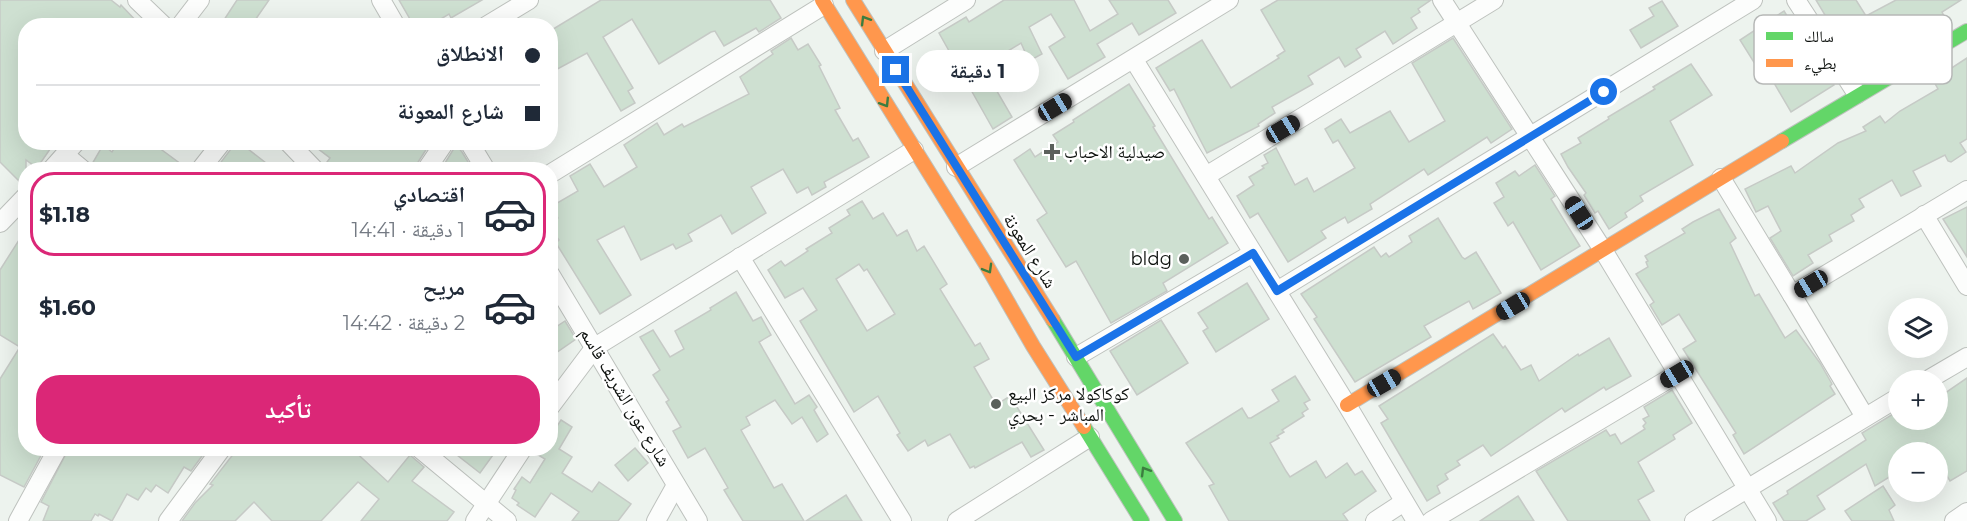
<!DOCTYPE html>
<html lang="ar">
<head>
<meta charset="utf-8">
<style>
	body { margin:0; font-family:Montserrat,"Noto Naskh Arabic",sans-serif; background:#f2f2f3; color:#1f2937; direction:rtl; height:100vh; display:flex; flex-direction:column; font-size:22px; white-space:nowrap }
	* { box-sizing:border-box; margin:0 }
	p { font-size:20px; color:#747a83 }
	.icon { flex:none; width:33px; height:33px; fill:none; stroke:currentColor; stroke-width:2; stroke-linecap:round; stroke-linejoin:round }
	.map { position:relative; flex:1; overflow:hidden; direction:ltr }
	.drawer { position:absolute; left:18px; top:162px; width:540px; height:294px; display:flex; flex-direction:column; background:#fff; border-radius:24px; box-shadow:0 6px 24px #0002; direction:rtl }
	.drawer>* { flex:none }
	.banner { position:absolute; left:18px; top:18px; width:540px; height:132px; border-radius:24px; box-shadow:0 6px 24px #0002; direction:rtl; display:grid; align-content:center; height:132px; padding:0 18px; background:#fff }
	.fabs { position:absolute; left:1888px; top:298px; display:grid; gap:12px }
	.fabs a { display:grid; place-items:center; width:60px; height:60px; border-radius:50%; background:#fff; box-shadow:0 6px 24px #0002; font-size:30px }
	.end { position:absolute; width:27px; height:27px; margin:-14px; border:8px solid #1a73e8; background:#fff; box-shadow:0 0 0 3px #fff }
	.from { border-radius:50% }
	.bubble { position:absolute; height:42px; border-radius:21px; background:#fff; box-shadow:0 6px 24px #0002; font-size:20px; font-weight:700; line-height:42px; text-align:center; direction:rtl }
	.car { position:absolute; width:18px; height:36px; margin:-18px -9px; border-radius:8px; box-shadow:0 0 4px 2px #0007; background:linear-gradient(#222 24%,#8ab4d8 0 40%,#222 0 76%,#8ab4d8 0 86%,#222 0) }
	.banner b { display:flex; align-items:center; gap:21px; height:57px; font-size:22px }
	.banner b+b { border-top:2px solid #e0e1e3 }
	.banner i { width:15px; height:15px; background:#1f2937 }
	ul { padding:10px 0 0; list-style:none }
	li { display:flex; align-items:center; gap:18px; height:84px; margin:0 12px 9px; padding:0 6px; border:3px solid transparent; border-radius:24px }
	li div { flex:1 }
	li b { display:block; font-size:22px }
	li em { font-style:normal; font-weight:700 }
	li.current { border-color:#db2777 }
	li>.icon { width:54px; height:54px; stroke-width:1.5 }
	.primary-button { display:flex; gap:12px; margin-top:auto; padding:12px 18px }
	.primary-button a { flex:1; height:69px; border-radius:24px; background:#db2777; color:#fff; font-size:24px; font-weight:700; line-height:69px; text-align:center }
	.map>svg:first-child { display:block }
</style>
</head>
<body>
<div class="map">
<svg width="1967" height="521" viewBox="0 0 1967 521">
	<rect width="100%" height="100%" fill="#edf3ee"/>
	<g fill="#cee0d1" stroke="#c6cac6" stroke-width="1.5" fill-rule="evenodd">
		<polygon points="0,0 111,0 120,7 121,5 141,26 26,26 26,142 55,142 37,168 26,160 26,185 23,185 0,162"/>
		<polygon points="237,0 269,0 251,26 220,26"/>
		<polygon points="399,0 482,0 451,18 449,14 429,26 414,26"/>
		<polygon points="601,0 770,0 781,18 759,32 756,28 724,46 715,31 711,32 659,64 632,19 603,37 633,88 628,91 635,103 621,111 587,53 550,73 550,31"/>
		<polygon points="1004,0 1074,0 1090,31 1118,14 1109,0 1168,0 1176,13 1139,35 1132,23 1097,44 1105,57 1068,79 1049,47 1065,37 1051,14 1029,27 1042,54 1029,61 1021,43 993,60 1000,76 991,81 1012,117 993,129 939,33 966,17 969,22"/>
		<polygon points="1278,0 1431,0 1418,9 1420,12 1411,18 1417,28 1393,44 1385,31 1356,49 1361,57 1345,67 1339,57 1308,76 1313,84 1272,107 1275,113 1258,124 1259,126 1207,153 1174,89 1170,91 1156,68 1202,40 1231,88 1279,58 1277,56 1285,51 1261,10"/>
		<polygon points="1816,0 1856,0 1866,16 1896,0 1961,0 1942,12 1945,18 1935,24 1936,26 1901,47 1902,49 1861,75 1854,64 1852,65 1834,38 1837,35"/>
		<polygon points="1662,1 1678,26 1641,48 1630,30 1654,16 1649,8"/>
		<polygon points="1784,11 1810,53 1815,50 1833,78 1831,79 1834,85 1791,112 1770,76 1765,80 1740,40"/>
		<polygon points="791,38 798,50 808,44 821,65 819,66 840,108 835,110 853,141 858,138 869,157 824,182 826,187 812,195 808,187 797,193 783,169 751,187 766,213 732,234 721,215 688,234 692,241 676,249 673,244 641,260 624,226 597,240 631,295 600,314 556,243 559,240 550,228 550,222 558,218 552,206 578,191 570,176 590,164 604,187 637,167 624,145 657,123 664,135 682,124 684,127 749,94 740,77 773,54 771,51"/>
		<polygon points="1453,38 1512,129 1491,143 1487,137 1428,175 1424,169 1370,204 1372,209 1348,223 1345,217 1321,231 1326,238 1288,262 1258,213 1250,218 1237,196 1254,185 1249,177 1264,168 1262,166 1268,163 1264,155 1276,148 1295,185 1307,178 1314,192 1355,168 1338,140 1333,143 1325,129 1341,119 1350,133 1390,111 1409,142 1445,121 1412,63"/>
		<polygon points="1967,58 1967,139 1960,143 1966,152 1951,162 1948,161 1945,155 1913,171 1921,186 1901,196 1892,180 1859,199 1864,207 1851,215 1854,221 1829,235 1832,241 1808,255 1813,263 1793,276 1770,238 1781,231 1768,206 1756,212 1745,189 1791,166 1795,173 1838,143 1866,131 1863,127 1880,116 1885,123 1900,111 1938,89 1933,80"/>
		<polygon points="1691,64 1712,95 1670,121 1693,165 1640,196 1643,201 1625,213 1627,217 1609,229 1598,211 1595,213 1584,195 1586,193 1568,167 1561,154 1581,143 1578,138 1609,119 1608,117 1655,89 1653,87"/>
		<polygon points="1129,84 1155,126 1153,127 1209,219 1212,217 1228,243 1163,283 1167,291 1111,323 1076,261 1066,267 1037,220 1047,213 1014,160 1030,149 1035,157 1058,142 1053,135 1074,122 1073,120"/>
		<polygon points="118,142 151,142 189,170 100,170 92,164 103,145 112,152"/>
		<polygon points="233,142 239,142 275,170 223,170 218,166 231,149"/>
		<polygon points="309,142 431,142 413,170 338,170 327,162 330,158"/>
		<polygon points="456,145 462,152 473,170 451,170 445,163"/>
		<polygon points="1535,165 1555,196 1551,199 1580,246 1541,270 1513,222 1508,226 1494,203 1504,197 1496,183 1515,171 1519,176"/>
		<path d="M862,201l11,18 10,-6 14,23 10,-6 10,21 7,-5 23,38 -7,5 35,57 5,-3 9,16 -15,8 22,38 14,-9 34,54 -13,7 -9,-15 -47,26 -1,-2 -4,2 -20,-34 -22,12 -3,-6 -17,11 -11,-16 3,-2 -22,-37 -24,16 -54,-91 17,-11 -14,-22 -18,10 -17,-28 13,-9 4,5 23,-15 -2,-2 26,-16 -3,-5 21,-13 -3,-5zM859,264l5,7 3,-2 28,45 -28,17 -31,-52z"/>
		<polygon points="1967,207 1967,257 1943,219"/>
		<polygon points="1719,209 1736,238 1730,243 1755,296 1759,294 1785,338 1796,330 1820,363 1832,384 1830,386 1835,394 1744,454 1733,435 1736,433 1683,349 1696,341 1679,314 1662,325 1650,305 1654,302 1636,274 1648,267 1646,262 1648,261 1645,256 1685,233 1682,229 1693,222"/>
		<polygon points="1438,218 1462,257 1465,259 1476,252 1501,293 1473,309 1469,301 1424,326 1431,337 1355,382 1314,319 1317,317 1301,294 1374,247 1381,257 1386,253 1389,257 1412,242 1409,236"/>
		<polygon points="26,229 26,448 45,448 24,487 0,475 0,379 20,347 0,335 0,270"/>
		<polygon points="1247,283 1269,319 1216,352 1203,331 1208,328 1198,313"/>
		<polygon points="736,292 753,321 761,317 771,335 759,342 795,404 809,395 817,407 814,410 828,434 817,442 802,417 792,424 775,400 746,417 750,425 741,430 774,488 782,484 804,521 743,521 724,490 728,488 705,448 688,458 673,431 681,427 666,402 669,400 653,375 660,370 640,337 653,330 670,357 684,349 675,331 711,310 710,308"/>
		<polygon points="1161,320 1188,363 1137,395 1110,351"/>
		<polygon points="565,321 576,339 550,357 550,331"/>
		<polygon points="1493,334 1503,348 1505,346 1521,370 1531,365 1539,381 1578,354 1579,356 1609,338 1631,376 1606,390 1604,387 1565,412 1562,408 1491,456 1483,445 1457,461 1460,465 1445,474 1448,479 1437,486 1440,493 1427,501 1381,423 1388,419 1379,406"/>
		<polygon points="1295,376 1310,400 1304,403 1308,409 1302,413 1304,416 1282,430 1284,432 1277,436 1279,438 1270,443 1286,471 1290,477 1316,461 1326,478 1347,463 1355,475 1362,471 1376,491 1343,514 1348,521 1229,521 1209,486 1214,484 1186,443 1242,408 1248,418 1251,418 1279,401 1272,390"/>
		<polygon points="1967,378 1967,471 1950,481 1938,461 1938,453 1933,453 1927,443 1913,453 1899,453 1899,471 1875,486 1866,464 1817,496 1825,509 1806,521 1784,521 1773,503 1788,494 1787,491 1866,440 1862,433 1898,411 1899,420 1938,420 1938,398"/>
		<polygon points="1672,390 1692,423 1673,435 1675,439 1638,462 1654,491 1638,500 1650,521 1568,521 1536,471 1606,430 1610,436 1615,434 1621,444 1645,429 1643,426 1646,423 1643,419 1649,416 1644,407"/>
		<polygon points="561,420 572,427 559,449 572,457 562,473 592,492 599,482 631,504 618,521 572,521 579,512 551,493 535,517 517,505 519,503 512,498 516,490 514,489 522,477 530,483 545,459 533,452 534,448 550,448 550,437"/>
		<polygon points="69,448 199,448 205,452 191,471 184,467 168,493 156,485 151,492 146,488 138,500 127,494 112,521 99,514 98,516 95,514 91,521 43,521 49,506 41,502"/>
		<polygon points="238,448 351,448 388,482 410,455 424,467 412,481 454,512 447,521 361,521 379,499 358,482 321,521 272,521 254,502 235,521 182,521 195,503 213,485 210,484"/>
		<polygon points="448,448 498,448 480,473"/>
		<polygon points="635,448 648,463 628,481 615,465"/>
		<polygon points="1883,486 1895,505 1889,510 1894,521 1852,521 1845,511"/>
		<polygon points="846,495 862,521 806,521"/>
		<polygon points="1518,496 1534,521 1480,521"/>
	</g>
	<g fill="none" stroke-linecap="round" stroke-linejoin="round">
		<g stroke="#bec2be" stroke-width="20">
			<g id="street">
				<polyline points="137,0 164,26"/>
				<polyline points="381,0 396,26"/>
				<polyline points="1442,0 1603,250 1767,521"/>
				<polyline points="1796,0 1857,94"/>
				<polyline points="180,26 200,0"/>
				<polyline points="486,26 529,0"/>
				<polyline points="884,51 966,0"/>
				<polyline points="1134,60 1347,405 1416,521"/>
				<polyline points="288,142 315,170"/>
				<polyline points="469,142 486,170"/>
				<polyline points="65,155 83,170"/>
				<polyline points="956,167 1229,0"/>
				<polyline points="51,170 76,142"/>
				<polyline points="200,170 222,142"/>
				<polyline points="426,170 445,142"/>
				<polyline points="550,174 824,5"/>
				<polyline points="1206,176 1494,0"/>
				<polyline points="1721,178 1792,295 1967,190"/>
				<polyline points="1924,215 1967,286"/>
				<polyline points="0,223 26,196"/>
				<polyline points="740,257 902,521"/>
				<polyline points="550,274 698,521"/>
				<polyline points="1277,291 1753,0"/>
				<polyline points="1792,295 1865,417"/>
				<polyline points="1076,357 1253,253"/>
				<polyline points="1926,381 1967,357"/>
				<polyline points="550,407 595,347 914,150"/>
				<polyline points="419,448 507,521"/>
				<polyline points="18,521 58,448"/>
				<polyline points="168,521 222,448"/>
				<polyline points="475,521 523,448"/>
				<polyline points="656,521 676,485"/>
				<polyline points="957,521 1090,437"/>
				<polyline points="1375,521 1404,502"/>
				<polyline points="1431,521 1677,374"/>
				<polyline points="1694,521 1899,397"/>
				<polyline points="1954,521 1967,512"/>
			</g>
		</g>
		<g stroke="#bec2be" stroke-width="16">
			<g id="fast">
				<polyline points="1782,141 1967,31"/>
				<polyline points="1053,320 1175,521"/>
				<polyline points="1084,427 1142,521"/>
			</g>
		</g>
		<g stroke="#bec2be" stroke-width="16">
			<g id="slow">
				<polyline points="822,0 987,266 1033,346 1084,427"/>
				<polyline points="853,0 1053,320"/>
				<polyline points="1347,405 1782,141"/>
			</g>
		</g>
		<use href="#street" stroke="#fcfdfc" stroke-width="18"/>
		<use href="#fast" stroke="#63d668" stroke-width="14"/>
		<use href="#slow" stroke="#ff974d" stroke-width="14"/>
	</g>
	<defs><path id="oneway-chevron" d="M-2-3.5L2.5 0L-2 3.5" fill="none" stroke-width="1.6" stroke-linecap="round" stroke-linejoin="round" transform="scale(1.5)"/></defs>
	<g stroke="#3c7d40">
		<use href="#oneway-chevron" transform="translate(865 20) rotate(-121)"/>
		<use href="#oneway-chevron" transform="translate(885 103) rotate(58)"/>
		<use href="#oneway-chevron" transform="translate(988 269) rotate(60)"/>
		<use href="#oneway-chevron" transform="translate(1145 471) rotate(-121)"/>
	</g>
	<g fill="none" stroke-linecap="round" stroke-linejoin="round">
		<polyline stroke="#1a73e8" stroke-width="8" points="896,70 1076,357 1253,253 1277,291 1604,92"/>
	</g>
	<g fill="#5b605c" stroke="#fff" stroke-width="2">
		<path d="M1049 143h6v6h6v6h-6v6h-6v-6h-6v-6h6z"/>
		<circle cx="1184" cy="259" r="6"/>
		<circle cx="996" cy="404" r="6"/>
	</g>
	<g text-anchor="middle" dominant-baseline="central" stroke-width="5" stroke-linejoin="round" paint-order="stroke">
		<g font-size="18" fill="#0d110e" stroke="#fff" text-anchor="start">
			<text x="1064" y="152">صيدلية الاحباب</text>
			<text x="1172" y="259" text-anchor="end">bldg</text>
			<text x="1008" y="394">كوكاكولا مركز البيع<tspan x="1008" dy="21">المباشر - بحري</tspan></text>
		</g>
		<g font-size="18" fill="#0d110e" stroke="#fff">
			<text transform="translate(1030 251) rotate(58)">شارع المعونة</text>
			<text transform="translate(625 397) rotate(59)">شارع عون الشريف قاسم</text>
		</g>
	</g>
	<rect x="1754" y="15" width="198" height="69" rx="9" fill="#fff" stroke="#b6b8b7" stroke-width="1.5"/>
	<rect x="1766" y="32" width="27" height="8" fill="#63d668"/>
	<rect x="1766" y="59" width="27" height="8" fill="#ff974d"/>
	<g font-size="16" fill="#0d110e">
		<text x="1804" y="42">سالك</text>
		<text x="1804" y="69">بطيء</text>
	</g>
</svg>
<div class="fabs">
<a><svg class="icon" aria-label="layers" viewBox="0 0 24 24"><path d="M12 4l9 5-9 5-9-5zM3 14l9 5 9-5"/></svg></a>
<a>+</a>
<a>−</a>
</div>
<i class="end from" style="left:1604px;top:92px"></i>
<i class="end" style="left:896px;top:70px"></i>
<div class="bubble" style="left:916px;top:50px;width:123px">1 دقيقة</div>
<i class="car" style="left:1055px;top:107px;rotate:59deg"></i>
<i class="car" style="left:1283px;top:129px;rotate:59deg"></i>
<i class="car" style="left:1579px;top:213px;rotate:327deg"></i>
<i class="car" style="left:1811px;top:284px;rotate:239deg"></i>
<i class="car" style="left:1513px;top:306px;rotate:239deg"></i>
<i class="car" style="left:1677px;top:374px;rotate:239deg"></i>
<i class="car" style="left:1384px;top:383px;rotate:60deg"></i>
<div class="banner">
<b><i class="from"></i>الانطلاق</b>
<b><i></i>شارع المعونة</b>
</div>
<section class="drawer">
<ul>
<li class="current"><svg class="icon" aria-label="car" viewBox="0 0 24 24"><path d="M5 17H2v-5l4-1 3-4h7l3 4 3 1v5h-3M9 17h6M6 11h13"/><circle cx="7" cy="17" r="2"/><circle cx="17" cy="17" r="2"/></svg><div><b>اقتصادي</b><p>1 دقيقة · 14:41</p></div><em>$1.18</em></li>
<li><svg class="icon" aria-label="car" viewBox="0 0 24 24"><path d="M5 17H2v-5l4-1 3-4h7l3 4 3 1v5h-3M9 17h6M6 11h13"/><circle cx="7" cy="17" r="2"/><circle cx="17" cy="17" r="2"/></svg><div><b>مريح</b><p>2 دقيقة · 14:42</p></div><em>$1.60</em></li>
</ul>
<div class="primary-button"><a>تأكيد</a></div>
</section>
</div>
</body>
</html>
